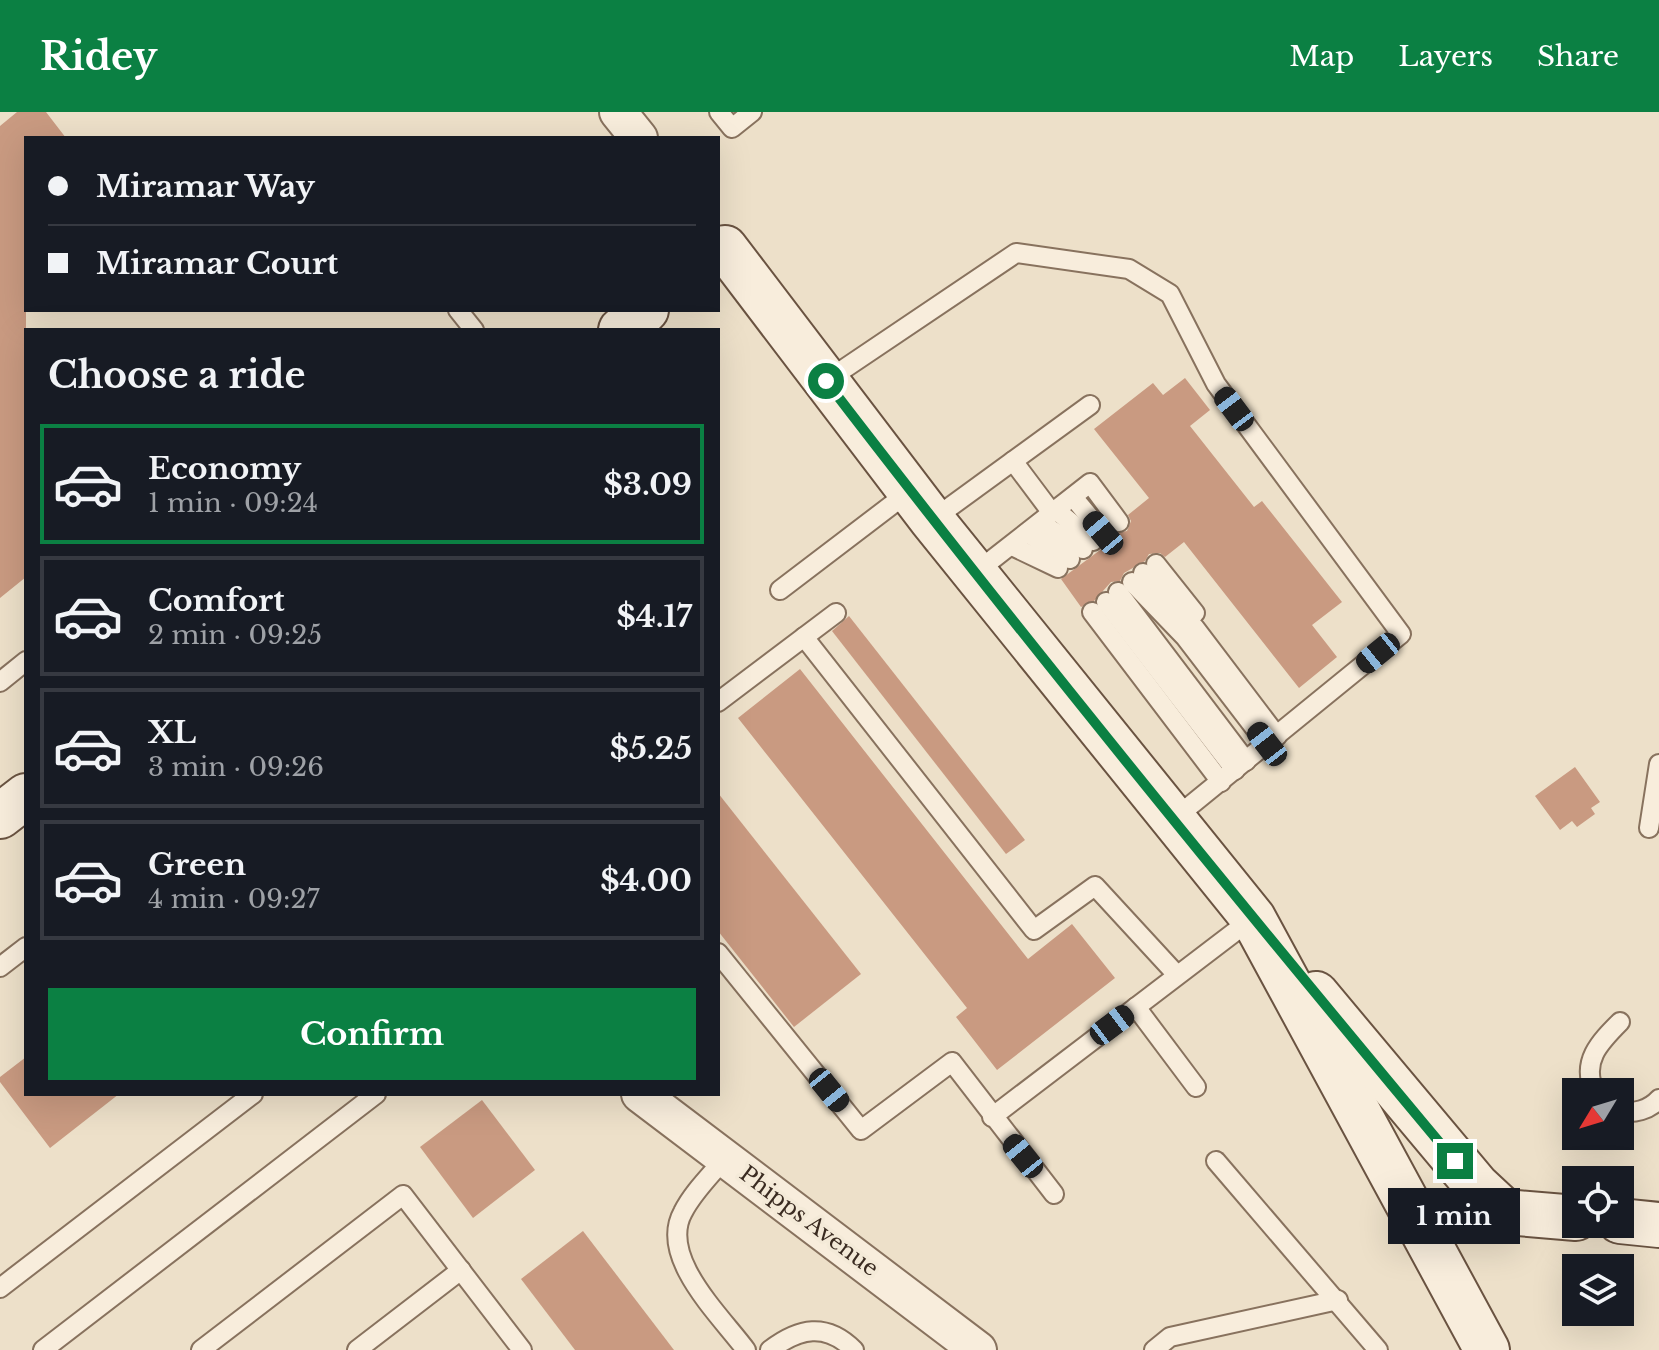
<!DOCTYPE html>
<html lang="en">
<head>
<meta charset="utf-8">
<style>
	body { margin:0; font-family:"Libre Baskerville",serif; background:#20242c; color:#f1f3f6; height:100vh; display:flex; flex-direction:column; font-size:30px; white-space:nowrap }
	* { box-sizing:border-box; margin:0 }
	p { font-size:26px; color:#9ea1a6 }
	.icon { flex:none; width:44px; height:44px; fill:none; stroke:currentColor; stroke-width:2; stroke-linecap:round; stroke-linejoin:round }
	.map { position:relative; flex:1; overflow:hidden }
	.sheet { position:absolute; left:24px; top:216px; width:696px; height:768px; display:flex; flex-direction:column; background:#171b24; border-radius:0px; box-shadow:0 8px 32px #0002 }
	.sheet>* { flex:none }
	.guide { position:absolute; left:24px; top:24px; width:696px; height:176px; border-radius:0px; box-shadow:0 8px 32px #0002; display:grid; align-content:center; height:176px; padding:0 24px; background:#171b24 }
	.needle { width:52px; rotate:232deg }
	.tools { position:absolute; left:1562px; top:966px; display:grid; gap:16px }
	.tools a { display:grid; place-items:center; width:72px; height:72px; border-radius:0px; background:#171b24; box-shadow:0 8px 32px #0002; font-size:40px }
	.end { position:absolute; width:36px; height:36px; margin:-18px; border:10px solid #0b8043; background:#fff; box-shadow:0 0 0 4px #fff }
	.from { border-radius:50% }
	.bubble { position:absolute; height:56px; border-radius:0px; background:#171b24; box-shadow:0 8px 32px #0002; font-size:26px; font-weight:800; line-height:56px; text-align:center }
	.car { position:absolute; width:24px; height:48px; margin:-24px -12px; border-radius:10px; box-shadow:0 0 6px 2px #0007; background:linear-gradient(#222 24%,#8ab4d8 0 40%,#222 0 76%,#8ab4d8 0 86%,#222 0) }
	.guide b { display:flex; align-items:center; gap:28px; height:76px; font-size:30px }
	.guide b+b { border-top:2px solid #363941 }
	.guide i { width:20px; height:20px; background:#f1f3f6 }
	ul { padding:0; list-style:none }
	li { display:flex; align-items:center; gap:24px; height:120px; margin:0 16px 12px; padding:0 8px; border:4px solid #363941; border-radius:0px }
	li div { flex:1 }
	li b { display:block; font-size:30px }
	li em { font-style:normal; font-weight:800 }
	li.active { border-color:#0b8043 }
	li>.icon { width:72px; height:72px; stroke-width:1.5 }
	h2 { padding:0 24px; font-size:36px; line-height:96px }
	.button { display:flex; gap:16px; margin-top:auto; padding:16px 24px }
	.button a { flex:1; height:92px; border-radius:0px; background:#0b8043; color:#fff; font-size:32px; font-weight:800; line-height:92px; text-align:center }
	header { display:flex; align-items:center; gap:48px; box-sizing:border-box; height:112px; padding:0 40px; background:#0b8043; color:#fff }
	header strong { font-size:38px }
	nav { display:flex; gap:44px; margin-inline-start:auto; font-size:28px }
	.map>svg:first-child { display:block }
</style>
</head>
<body>
<header>
<strong>Ridey</strong>
<nav><a>Map</a><a>Layers</a><a>Share</a></nav>
</header>
<div class="map">
<svg width="1659" height="1238" viewBox="0 0 1659 1238">
	<rect width="100%" height="100%" fill="#ede0c9"/>
	<g fill="#c99a81">
		<polygon points="17,0 46,0 66,26 26,26 26,465 0,486 0,14"/>
		<polygon points="1185,266 1210,298 1190,314 1254,395 1262,389 1342,490 1312,513 1337,545 1299,576 1184,430 1165,445 1160,441 1149,442 1145,449 1124,461 1120,469 1111,470 1094,489 1081,495 1061,467 1111,430 1115,421 1127,419 1131,409 1128,403 1149,386 1094,317 1153,271 1163,283"/>
		<polygon points="849,504 1025,728 1006,742 832,519"/>
		<polygon points="800,557 1028,847 1072,812 1115,866 997,958 956,905 967,896 738,606"/>
		<polygon points="1575,655 1600,690 1591,696 1595,702 1577,715 1572,709 1560,718 1535,684"/>
		<polygon points="718,681 861,862 794,915 718,819"/>
		<polygon points="26,945 26,982 119,982 50,1036 0,970 0,965"/>
		<polygon points="482,988 535,1058 473,1106 420,1035"/>
		<polygon points="583,1119 674,1238 575,1238 521,1167"/>
	</g>
	<g fill="none" stroke-linecap="round" stroke-linejoin="round">
		<g stroke="#88725e" stroke-width="22">
			<g id="lane">
				<polyline points="719,0 732,16 752,0"/>
				<polyline points="458,198 474,218"/>
				<polyline points="826,269 1016,141 1129,157 1170,182 1216,272 1401,522 1175,706"/>
				<polyline points="1013,349 1052,401"/>
				<polyline points="1073,385 1103,421"/>
				<polyline points="1056,398 1093,429"/>
				<polyline points="932,408 1090,293"/>
				<polyline points="1040,411 1083,437"/>
				<polyline points="1027,421 1070,447"/>
				<polyline points="1012,434 1058,456"/>
				<polyline points="1156,452 1195,501"/>
				<polyline points="975,461 1090,371 1119,410"/>
				<polyline points="1143,461 1195,516 1277,624"/>
				<polyline points="1132,470 1185,525 1267,632"/>
				<polyline points="780,478 910,379"/>
				<polyline points="1118,480 1246,649"/>
				<polyline points="1106,490 1235,658"/>
				<polyline points="1092,500 1221,670"/>
				<polyline points="804,525 1034,818 1095,774 1177,863"/>
				<polyline points="0,570 26,549"/>
				<polyline points="718,590 836,501"/>
				<polyline points="1649,716 1659,652"/>
				<polyline points="718,841 861,1018 952,950 1054,1082"/>
				<polyline points="0,855 26,835"/>
				<polyline points="1136,895 1196,975"/>
				<path d="M1595,980c-15,-30 5,-50 25,-70"/>
				<path d="M1620,999c14,3 29,-1 39,-12"/>
				<polyline points="992,1005 1253,806"/>
				<path d="M725,1046c-14,17 -32,34 -42,54 -25,45 37,103 63,138"/>
				<polyline points="1216,1049 1378,1238"/>
				<polyline points="0,1176 253,982"/>
				<polyline points="43,1238 376,982"/>
				<polyline points="201,1238 403,1083 522,1238"/>
				<polyline points="357,1238 461,1158"/>
				<path d="M770,1238c29,-22 56,-28 84,0"/>
				<polyline points="1154,1238 1170,1225 1338,1188"/>
			</g>
		</g>
		<g stroke="#88725e" stroke-width="40">
			<g id="street">
				<polyline points="618,0 639,26"/>
				<polyline points="640,982 978,1238"/>
			</g>
		</g>
		<g stroke="#6a5341" stroke-width="48">
			<g id="secondary">
				<polyline points="718,141 725,136 932,408 1253,806 1487,1238"/>
				<polyline points="621,218 646,198"/>
				<polyline points="0,704 26,684"/>
				<polyline points="1316,882 1476,1073 1505,1100 1576,1106"/>
				<polyline points="1620,1109 1659,1113"/>
			</g>
		</g>
		<use href="#lane" stroke="#f8eddc" stroke-width="18"/>
		<use href="#street" stroke="#f8eddc" stroke-width="36"/>
		<use href="#secondary" stroke="#f8eddc" stroke-width="44"/>
	</g>
	<g fill="none" stroke-linecap="round" stroke-linejoin="round">
		<path stroke="#0b8043" stroke-width="10" d="M826,269c203,265 415,524 629,780"/>
	</g>
	<g text-anchor="middle" dominant-baseline="central" stroke-width="7" stroke-linejoin="round" paint-order="stroke">
		<g font-size="22" fill="#3a2b21" stroke="#f4ead8">
			<text transform="translate(809 1109) rotate(37)">Phipps Avenue</text>
		</g>
	</g>
</svg>
<div class="tools">
<a><svg class="needle" viewBox="-14 -14 28 28"><path d="M0-13l5 13h-10z" fill="#e53935"/><path d="M0 13l5-13h-10z" fill="#9ea1a6"/></svg></a>
<a><svg class="icon" aria-label="locate" viewBox="0 0 24 24"><circle cx="12" cy="12" r="6"/><path d="M12 2v4M12 18v4M2 12h4M18 12h4"/></svg></a>
<a><svg class="icon" aria-label="layers" viewBox="0 0 24 24"><path d="M12 4l9 5-9 5-9-5zM3 14l9 5 9-5"/></svg></a>
</div>
<i class="end from" style="left:826px;top:269px"></i>
<i class="end" style="left:1455px;top:1049px"></i>
<div class="bubble" style="left:1388px;top:1076px;width:132px">1 min</div>
<i class="car" style="left:1234px;top:297px;rotate:323deg"></i>
<i class="car" style="left:1103px;top:421px;rotate:320deg"></i>
<i class="car" style="left:1378px;top:541px;rotate:231deg"></i>
<i class="car" style="left:1267px;top:632px;rotate:322deg"></i>
<i class="car" style="left:1112px;top:913px;rotate:53deg"></i>
<i class="car" style="left:829px;top:978px;rotate:141deg"></i>
<i class="car" style="left:1023px;top:1044px;rotate:321deg"></i>
<div class="guide">
<b><i class="from"></i>Miramar Way</b>
<b><i></i>Miramar Court</b>
</div>
<section class="sheet">
<h2>Choose a ride</h2>
<ul>
<li class="active"><svg class="icon" aria-label="car" viewBox="0 0 24 24"><path d="M5 17H2v-5l4-1 3-4h7l3 4 3 1v5h-3M9 17h6M6 11h13"/><circle cx="7" cy="17" r="2"/><circle cx="17" cy="17" r="2"/></svg><div><b>Economy</b><p>1 min · 09:24</p></div><em>$3.09</em></li>
<li><svg class="icon" aria-label="car" viewBox="0 0 24 24"><path d="M5 17H2v-5l4-1 3-4h7l3 4 3 1v5h-3M9 17h6M6 11h13"/><circle cx="7" cy="17" r="2"/><circle cx="17" cy="17" r="2"/></svg><div><b>Comfort</b><p>2 min · 09:25</p></div><em>$4.17</em></li>
<li><svg class="icon" aria-label="car" viewBox="0 0 24 24"><path d="M5 17H2v-5l4-1 3-4h7l3 4 3 1v5h-3M9 17h6M6 11h13"/><circle cx="7" cy="17" r="2"/><circle cx="17" cy="17" r="2"/></svg><div><b>XL</b><p>3 min · 09:26</p></div><em>$5.25</em></li>
<li><svg class="icon" aria-label="car" viewBox="0 0 24 24"><path d="M5 17H2v-5l4-1 3-4h7l3 4 3 1v5h-3M9 17h6M6 11h13"/><circle cx="7" cy="17" r="2"/><circle cx="17" cy="17" r="2"/></svg><div><b>Green</b><p>4 min · 09:27</p></div><em>$4.00</em></li>
</ul>
<div class="button"><a>Confirm</a></div>
</section>
</div>
</body>
</html>
